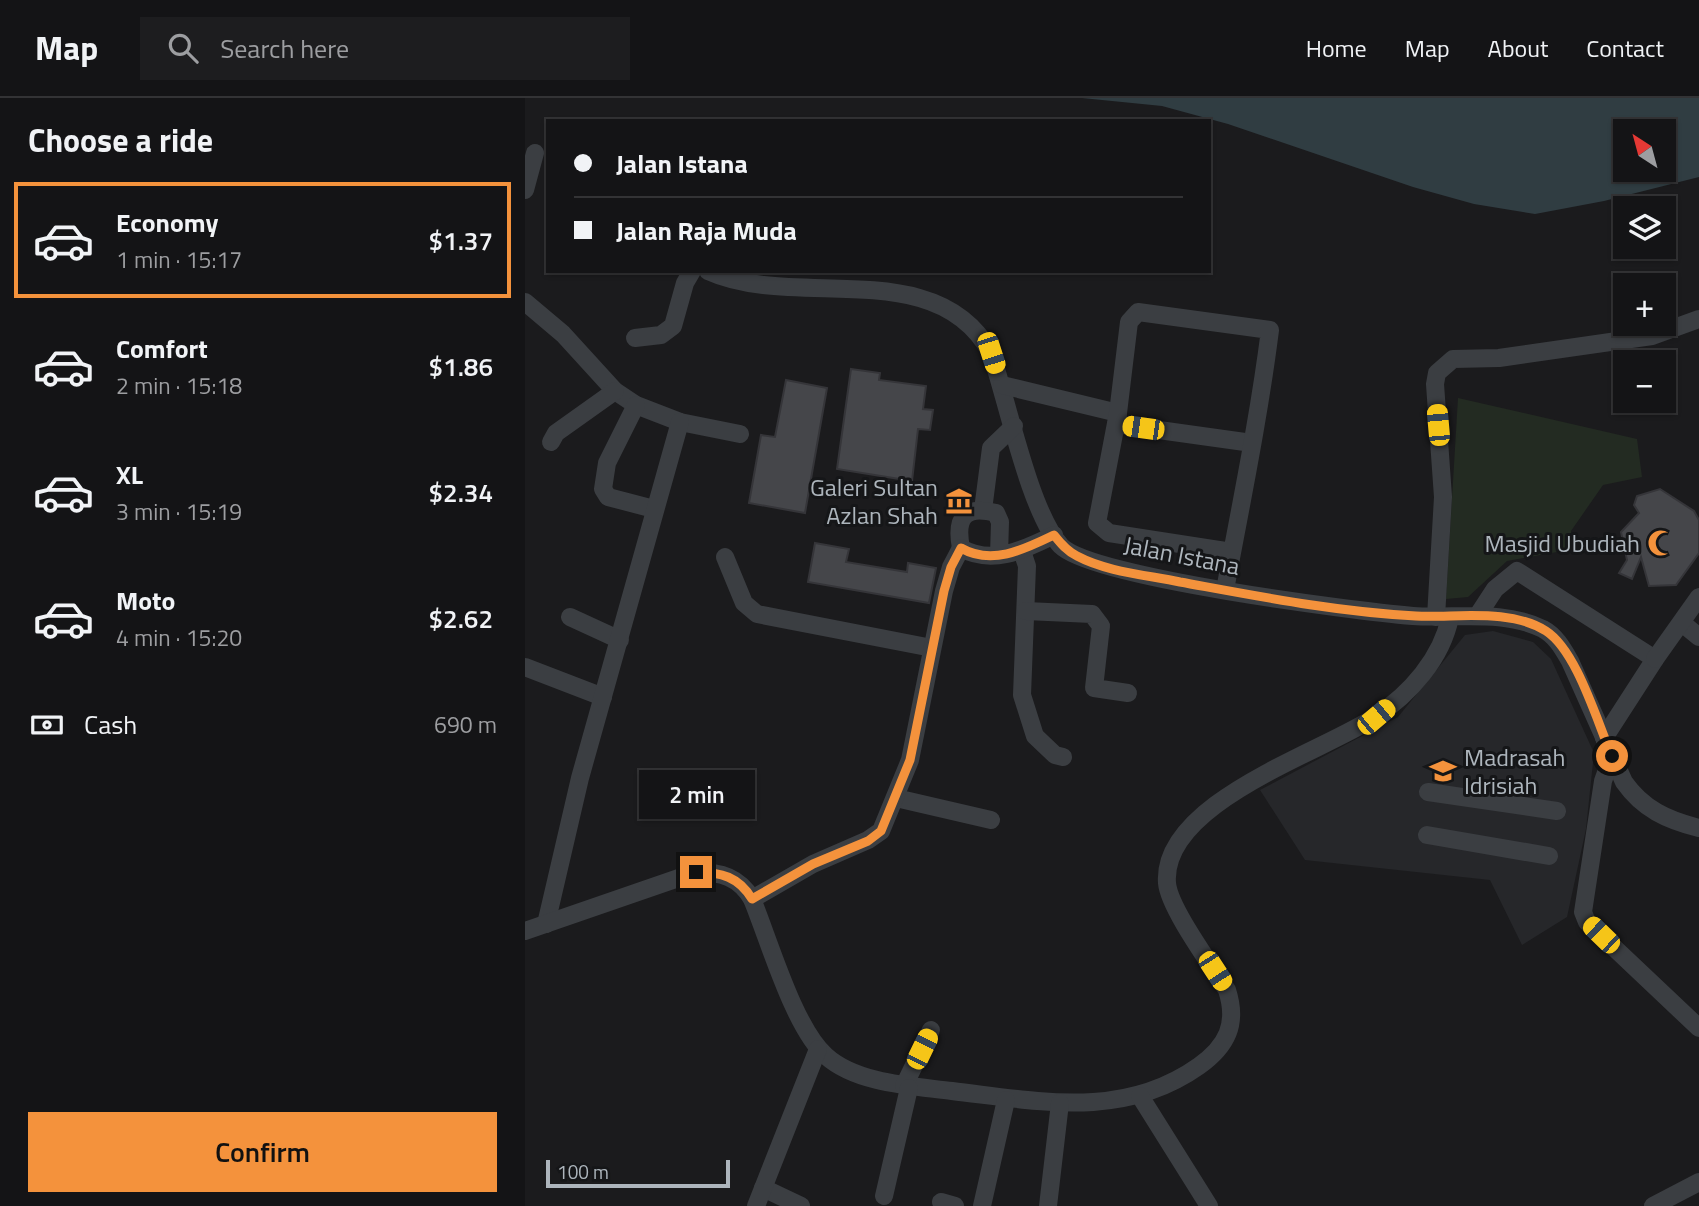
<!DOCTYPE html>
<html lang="en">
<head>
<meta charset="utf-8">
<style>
	body { margin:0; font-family:"Titillium Web",sans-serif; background:#1d1d1f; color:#f1f3f6; height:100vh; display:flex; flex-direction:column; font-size:26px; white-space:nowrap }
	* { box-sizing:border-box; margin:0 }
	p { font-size:23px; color:#9d9ea1 }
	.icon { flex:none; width:38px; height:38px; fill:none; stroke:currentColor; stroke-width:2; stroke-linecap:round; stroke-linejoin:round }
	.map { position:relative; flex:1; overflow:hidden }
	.side { display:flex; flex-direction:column; background:#141416; width:525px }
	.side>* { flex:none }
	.guide { position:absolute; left:21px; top:21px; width:665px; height:154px; border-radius:0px; box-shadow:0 2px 5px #0004,0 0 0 2px #333335; display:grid; align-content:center; height:154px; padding:0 28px; background:#141416 }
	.needle { width:46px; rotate:324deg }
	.tools { position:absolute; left:1088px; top:21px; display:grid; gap:14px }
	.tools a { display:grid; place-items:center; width:63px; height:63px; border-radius:0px; background:#141416; box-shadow:0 2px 5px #0004,0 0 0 2px #333335; font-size:35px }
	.scale { position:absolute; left:21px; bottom:18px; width:184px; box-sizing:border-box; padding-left:7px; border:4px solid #adb5bc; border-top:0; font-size:19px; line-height:24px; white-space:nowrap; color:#adb5bc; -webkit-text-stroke:5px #151618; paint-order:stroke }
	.end { position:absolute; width:32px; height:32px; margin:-16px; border:9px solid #f4923c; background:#111; box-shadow:0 0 0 4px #111 }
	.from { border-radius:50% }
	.bubble { position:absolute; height:49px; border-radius:0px; background:#141416; box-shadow:0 2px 5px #0004,0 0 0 2px #333335; font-size:23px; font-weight:600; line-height:49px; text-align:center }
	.car { position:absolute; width:21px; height:42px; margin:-21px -10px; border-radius:9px; box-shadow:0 0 5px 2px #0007; background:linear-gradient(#f5c518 24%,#345 0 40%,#f5c518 0 76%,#345 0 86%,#f5c518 0) }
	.guide b { display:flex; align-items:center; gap:24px; height:66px; font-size:26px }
	.guide b+b { border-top:2px solid #333335 }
	.guide i { width:18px; height:18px; background:#f1f3f6 }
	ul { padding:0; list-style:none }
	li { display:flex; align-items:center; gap:21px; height:116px; margin:0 14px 10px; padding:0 14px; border:4px solid transparent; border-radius:0px }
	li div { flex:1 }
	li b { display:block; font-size:26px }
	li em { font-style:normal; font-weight:600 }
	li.on { border-color:#f4923c }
	li>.icon { width:63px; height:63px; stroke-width:1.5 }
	h2 { padding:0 28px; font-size:32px; line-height:84px }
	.pay { display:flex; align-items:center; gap:18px; height:77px; padding:0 28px; font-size:26px }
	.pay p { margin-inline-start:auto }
	.primary-button { display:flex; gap:14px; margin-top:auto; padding:14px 28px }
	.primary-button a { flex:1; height:80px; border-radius:0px; background:#f4923c; color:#111; font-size:28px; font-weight:600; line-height:80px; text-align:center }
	header { display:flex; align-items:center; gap:42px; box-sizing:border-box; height:98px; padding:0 35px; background:#141416; border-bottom:2px solid #333335 }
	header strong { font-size:33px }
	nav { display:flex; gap:38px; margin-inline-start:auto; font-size:24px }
	.search { width:490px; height:63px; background:#1d1d1f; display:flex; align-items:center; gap:18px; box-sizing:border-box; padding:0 24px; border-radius:0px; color:#9d9ea1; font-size:26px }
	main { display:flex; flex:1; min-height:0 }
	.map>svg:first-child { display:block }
</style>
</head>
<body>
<header>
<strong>Map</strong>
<div class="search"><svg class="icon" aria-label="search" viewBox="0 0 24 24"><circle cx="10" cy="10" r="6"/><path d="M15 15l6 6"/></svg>Search here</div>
<nav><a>Home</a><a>Map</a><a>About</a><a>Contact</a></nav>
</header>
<main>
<section class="side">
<h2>Choose a ride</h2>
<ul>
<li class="on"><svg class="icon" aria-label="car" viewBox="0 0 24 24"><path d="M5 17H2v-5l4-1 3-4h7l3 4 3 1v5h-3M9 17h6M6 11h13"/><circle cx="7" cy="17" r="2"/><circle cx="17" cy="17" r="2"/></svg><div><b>Economy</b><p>1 min · 15:17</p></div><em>$1.37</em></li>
<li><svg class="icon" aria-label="car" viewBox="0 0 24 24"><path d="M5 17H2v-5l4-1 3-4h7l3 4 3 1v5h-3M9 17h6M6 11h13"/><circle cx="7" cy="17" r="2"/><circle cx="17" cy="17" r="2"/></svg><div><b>Comfort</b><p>2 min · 15:18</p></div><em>$1.86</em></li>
<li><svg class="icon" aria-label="car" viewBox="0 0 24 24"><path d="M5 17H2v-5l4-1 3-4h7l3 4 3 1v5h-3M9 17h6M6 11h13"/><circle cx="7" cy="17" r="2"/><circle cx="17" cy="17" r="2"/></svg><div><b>XL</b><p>3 min · 15:19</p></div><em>$2.34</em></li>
<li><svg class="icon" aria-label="car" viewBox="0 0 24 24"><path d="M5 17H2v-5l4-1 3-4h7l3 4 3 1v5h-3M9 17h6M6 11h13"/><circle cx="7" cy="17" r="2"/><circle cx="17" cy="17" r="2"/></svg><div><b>Moto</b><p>4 min · 15:20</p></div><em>$2.62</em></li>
</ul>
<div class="pay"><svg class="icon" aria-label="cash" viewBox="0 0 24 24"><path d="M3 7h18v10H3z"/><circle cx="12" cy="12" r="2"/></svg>Cash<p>690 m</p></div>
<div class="primary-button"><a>Confirm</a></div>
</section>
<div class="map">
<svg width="1174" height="1108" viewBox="0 0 1174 1108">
	<rect width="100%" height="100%" fill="#1b1b1d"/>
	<polygon fill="#26272a" points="968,533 1008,544 1026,561 1069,655 1061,731 1042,819 997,847 965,782 780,762 735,692 873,619 940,537"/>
	<polygon fill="#232b22" points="933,300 1112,341 1117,379 1078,387 1046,433 1048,451 982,463 943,499 921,501"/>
	<path fill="#303d42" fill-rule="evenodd" d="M557,0h617v79l-95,24 -69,13 -61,-10 -61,-17 -185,-63 -66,-18zM1101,33h38v39h-38z"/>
	<g fill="#45464a" stroke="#353539" stroke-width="2">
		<polygon points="326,271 355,275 354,282 401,288 398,311 408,312 405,332 393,331 387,383 312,371"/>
		<polygon points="261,282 302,290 280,415 224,405 236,337 250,339"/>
		<polygon points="1135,391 1169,413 1174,422 1174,455 1151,487 1124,488 1116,459 1107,481 1094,475 1102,462 1096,434 1114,415 1109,407 1112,398"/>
		<polygon points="290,445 324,451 321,464 382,474 383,465 411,470 404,505 283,484"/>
	</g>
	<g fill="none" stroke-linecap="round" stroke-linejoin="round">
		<g stroke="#3b3e42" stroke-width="18">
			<polyline points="0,92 10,55"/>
			<path d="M183,173c88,40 228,-18 283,82 16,47 39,160 70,193 32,32 295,65 352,70 42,3 90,-7 130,13 13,7 20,20 27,32l54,121c19,27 43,38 75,46"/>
			<polyline points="0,204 38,236 90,293 111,307 155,324 215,336"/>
			<polyline points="110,240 136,237 148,228 160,185 167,173"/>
			<polyline points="477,287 593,315"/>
			<polyline points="111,307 82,365 78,391 83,399 129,411"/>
			<polyline points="591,326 727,345"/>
			<polyline points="26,344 31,335 90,293"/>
			<polyline points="458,412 466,350 489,328"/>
			<polyline points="497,453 502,468 497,597 510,638 530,657 538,659"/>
			<path d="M474,457l1,-33 -4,-9c-31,-8 -41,4 -35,35 32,18 64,1 93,-13"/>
			<polyline points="200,459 219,505 232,516 407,550"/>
			<path d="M700,492c16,-86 34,-173 45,-260l-132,-18 -9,10 -11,91 -21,110 12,10 123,19"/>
			<polyline points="501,513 567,516 576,528 569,590 603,595"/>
			<polyline points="953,517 970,491 992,473 1130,561 1079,640"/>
			<polyline points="45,519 95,542"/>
			<polyline points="911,519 918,399 910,286 912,275 928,261 974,260 1127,238 1174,221"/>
			<polyline points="1157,525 1174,539"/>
			<polyline points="1130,561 1174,499"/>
			<polyline points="0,569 78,599"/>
			<polyline points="1087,658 1078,683 1058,814 1062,824 1174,930"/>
			<polyline points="903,694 1032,713"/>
			<polyline points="371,700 466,722"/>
			<polyline points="902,737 1024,758"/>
			<polyline points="227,801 288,766 343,742 356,733 385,662 419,493 426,469 436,450"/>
			<polyline points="21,826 55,680 155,324"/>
			<path d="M0,833l171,-59c25,0 43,5 56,27 17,41 42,129 74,157 31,28 88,30 126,35 86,10 171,29 247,-25 28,-20 39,-42 28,-76 -15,-24 -58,-82 -60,-107 -6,-80 153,-130 208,-166 35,-23 67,-59 75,-100"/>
			<polyline points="379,988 406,932"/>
			<polyline points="615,998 684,1108"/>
			<polyline points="238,1090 276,1108"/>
			<polyline points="359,1098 384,990"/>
			<polyline points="416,1104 430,1108"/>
			<polyline points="231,1108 293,951"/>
			<polyline points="457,1108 481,1002"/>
			<polyline points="523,1108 535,1005"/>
			<polyline points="1128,1108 1174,1084"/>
		</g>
	</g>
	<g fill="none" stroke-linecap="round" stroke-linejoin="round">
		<path stroke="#f4923c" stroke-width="9" d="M171,774c25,0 43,5 56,27l61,-35 55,-23 13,-10 29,-71 34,-169 7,-24 10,-19c31,18 64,1 93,-13 7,9 13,16 23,21 30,16 70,19 103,26 77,14 157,30 236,34 40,2 94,-8 130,15 31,20 51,91 66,125"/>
	</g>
	<defs>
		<g id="museum-bare" transform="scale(2.1)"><path d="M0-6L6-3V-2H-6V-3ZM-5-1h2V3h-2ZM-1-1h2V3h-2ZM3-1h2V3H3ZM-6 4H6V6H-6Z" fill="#f4923c" stroke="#151618" stroke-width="2.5" paint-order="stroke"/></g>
		<g id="mosque-bare" transform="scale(2.1)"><path d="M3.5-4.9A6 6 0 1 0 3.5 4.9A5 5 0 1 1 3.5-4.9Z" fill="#f4923c" stroke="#151618" stroke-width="2.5" paint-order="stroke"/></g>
		<g id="school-bare" transform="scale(2.1)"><path d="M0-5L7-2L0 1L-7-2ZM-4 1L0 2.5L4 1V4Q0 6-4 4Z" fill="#f4923c" stroke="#151618" stroke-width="2.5" paint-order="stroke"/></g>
	</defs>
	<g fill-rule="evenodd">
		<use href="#museum-bare" x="434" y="403"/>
		<use href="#mosque-bare" x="1136" y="445"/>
		<use href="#school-bare" x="918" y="673"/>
	</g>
	<g text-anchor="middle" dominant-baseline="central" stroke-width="6" stroke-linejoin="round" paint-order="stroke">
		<g font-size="24" fill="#adb5bc" stroke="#151618" text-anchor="end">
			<text x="413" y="389">Galeri Sultan<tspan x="413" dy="28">Azlan Shah</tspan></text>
			<text x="1115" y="445">Masjid Ubudiah</text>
			<text x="939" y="659" text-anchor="start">Madrasah<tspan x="939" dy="28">Idrisiah</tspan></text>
		</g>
		<g font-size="24" fill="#adb5bc" stroke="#151618">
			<text transform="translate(657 457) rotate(11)">Jalan Istana</text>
		</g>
	</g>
</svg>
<div class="tools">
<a><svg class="needle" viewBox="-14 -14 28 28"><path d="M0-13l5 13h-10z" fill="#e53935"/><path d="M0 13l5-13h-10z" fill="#9d9ea1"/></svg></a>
<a><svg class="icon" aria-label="layers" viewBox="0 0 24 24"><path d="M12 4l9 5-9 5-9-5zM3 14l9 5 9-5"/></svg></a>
<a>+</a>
<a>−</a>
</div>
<div class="scale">100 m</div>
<i class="end from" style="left:1087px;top:658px"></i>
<i class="end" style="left:171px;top:774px"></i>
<div class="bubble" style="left:114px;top:672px;width:116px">2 min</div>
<i class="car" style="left:466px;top:255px;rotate:162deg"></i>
<i class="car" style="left:913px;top:327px;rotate:355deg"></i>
<i class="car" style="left:618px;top:330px;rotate:278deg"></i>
<i class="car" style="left:851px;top:619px;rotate:50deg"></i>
<i class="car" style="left:1076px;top:837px;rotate:314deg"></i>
<i class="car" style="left:690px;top:873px;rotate:147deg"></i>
<i class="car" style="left:397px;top:951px;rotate:26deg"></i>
<div class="guide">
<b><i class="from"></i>Jalan Istana</b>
<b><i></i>Jalan Raja Muda</b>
</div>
</div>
</main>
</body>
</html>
